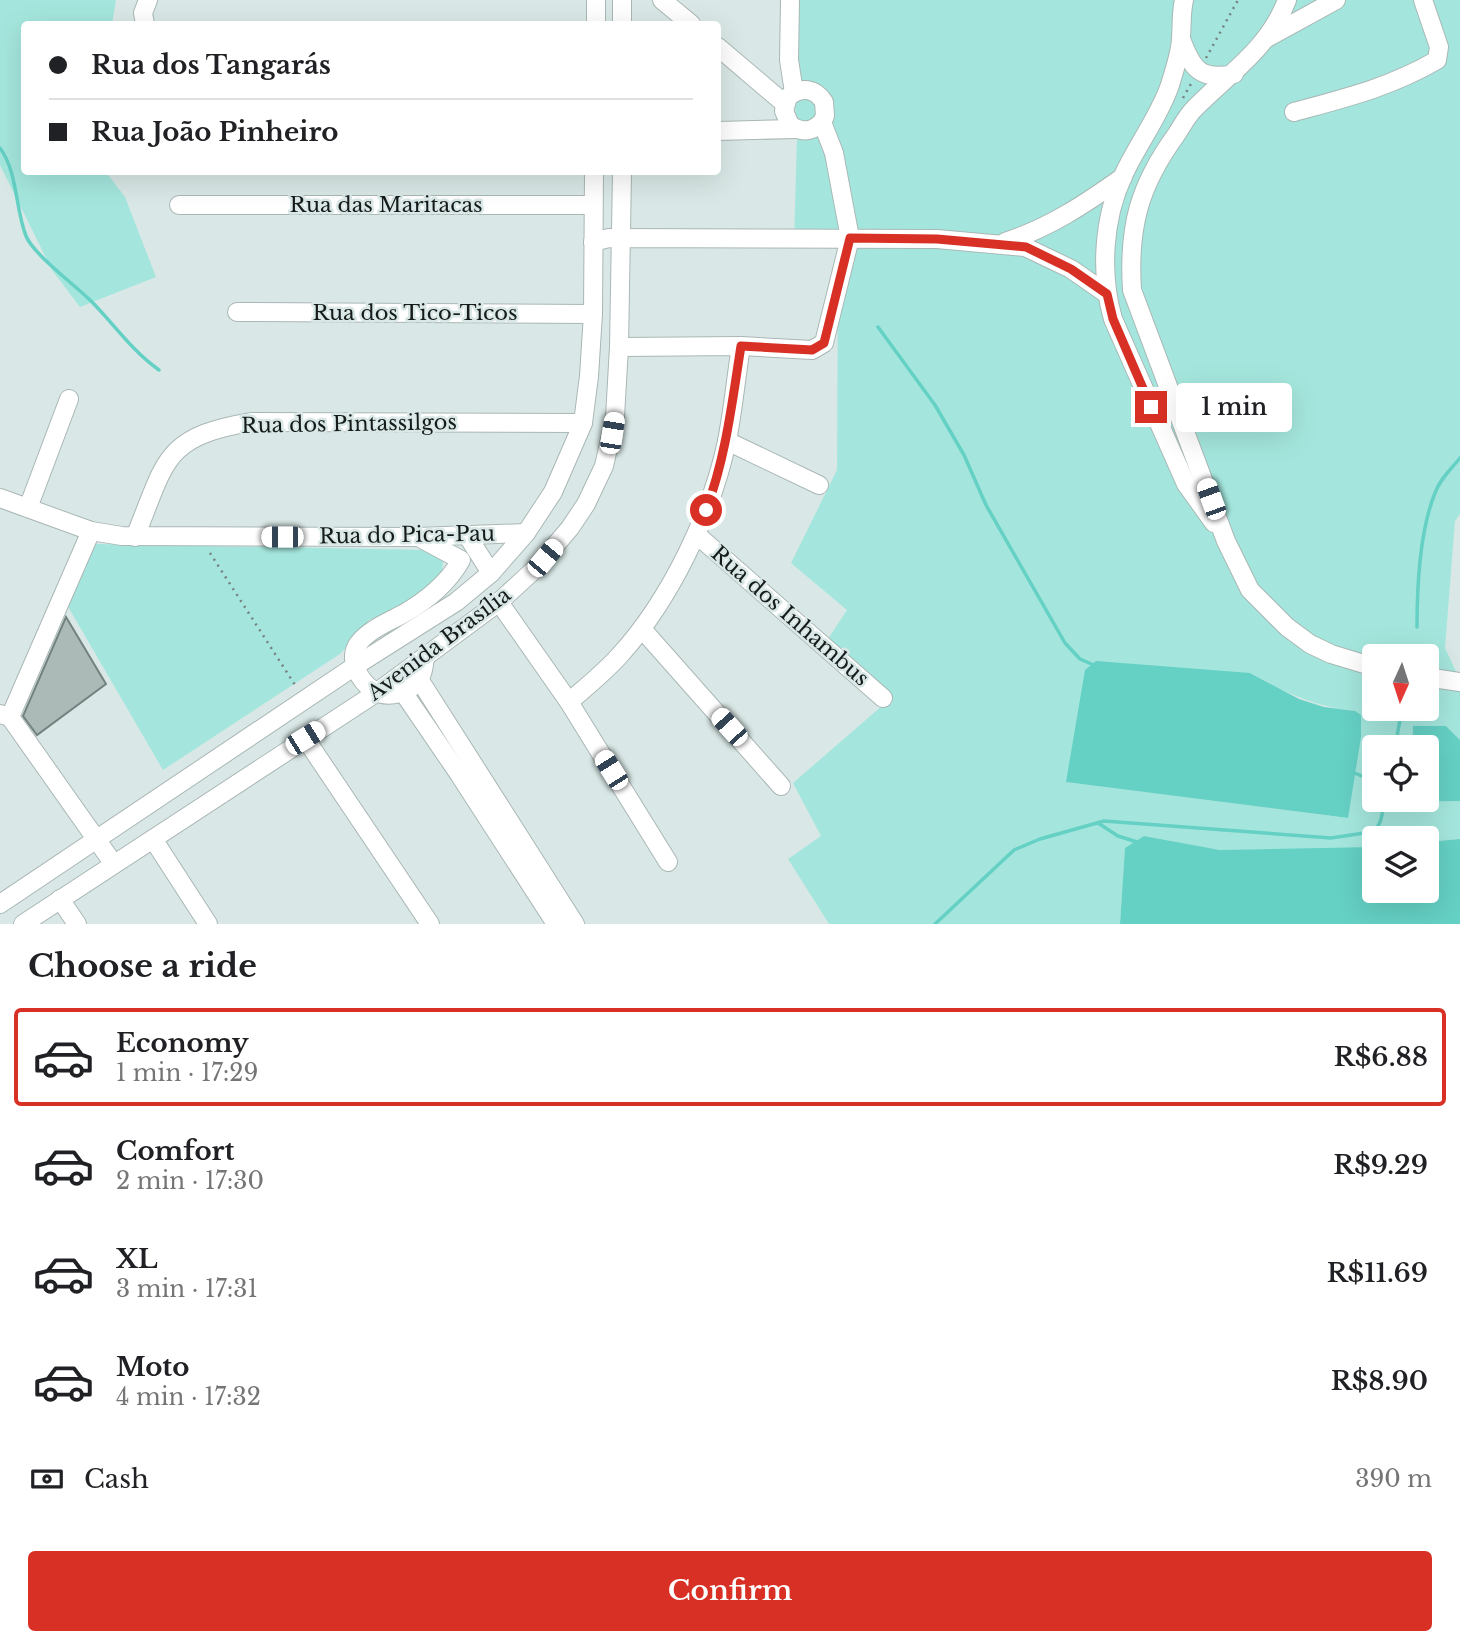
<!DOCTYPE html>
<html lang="en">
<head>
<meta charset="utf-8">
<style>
	body { margin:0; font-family:"Libre Baskerville",serif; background:#f6f6f6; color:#202124; height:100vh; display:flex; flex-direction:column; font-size:26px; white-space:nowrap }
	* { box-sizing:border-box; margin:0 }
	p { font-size:23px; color:#757577 }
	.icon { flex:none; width:38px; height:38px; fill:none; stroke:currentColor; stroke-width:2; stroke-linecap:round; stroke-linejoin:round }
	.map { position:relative; height:924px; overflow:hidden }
	.panel { display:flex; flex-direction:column; background:#fff; flex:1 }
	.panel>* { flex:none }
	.top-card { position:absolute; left:21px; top:21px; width:700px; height:154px; border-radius:7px; box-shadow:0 7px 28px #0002; display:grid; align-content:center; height:154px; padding:0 28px; background:#fff }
	.needle { width:46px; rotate:183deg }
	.tools { position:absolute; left:1362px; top:644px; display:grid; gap:14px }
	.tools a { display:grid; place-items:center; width:77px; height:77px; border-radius:7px; background:#fff; box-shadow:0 7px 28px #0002; font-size:35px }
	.end { position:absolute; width:32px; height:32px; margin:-16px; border:9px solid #d93025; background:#fff; box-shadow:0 0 0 4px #fff }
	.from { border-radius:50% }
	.bubble { position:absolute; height:49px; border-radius:7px; background:#fff; box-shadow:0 7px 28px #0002; font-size:23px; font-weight:600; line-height:49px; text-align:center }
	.car { position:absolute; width:21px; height:42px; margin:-21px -10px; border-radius:9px; box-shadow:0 0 5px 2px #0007; background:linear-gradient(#fff 24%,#345 0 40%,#fff 0 76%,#345 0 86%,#fff 0) }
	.top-card b { display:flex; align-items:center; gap:24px; height:66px; font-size:26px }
	.top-card b+b { border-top:2px solid #e0e0e0 }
	.top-card i { width:18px; height:18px; background:#202124 }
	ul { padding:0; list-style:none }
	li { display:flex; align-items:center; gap:21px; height:98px; margin:0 14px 10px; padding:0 14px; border:4px solid transparent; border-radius:7px }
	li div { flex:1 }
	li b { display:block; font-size:26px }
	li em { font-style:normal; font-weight:600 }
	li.selected { border-color:#d93025 }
	li>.icon { width:63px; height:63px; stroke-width:1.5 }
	h2 { padding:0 28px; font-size:32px; line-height:84px }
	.pay { display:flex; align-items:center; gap:18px; height:77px; padding:0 28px; font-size:26px }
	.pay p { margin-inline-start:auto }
	.cta { display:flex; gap:14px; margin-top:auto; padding:14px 28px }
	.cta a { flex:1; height:80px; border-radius:7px; background:#d93025; color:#fff; font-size:28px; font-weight:600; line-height:80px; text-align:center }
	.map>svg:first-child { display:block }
</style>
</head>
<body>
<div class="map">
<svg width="1460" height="924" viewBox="0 0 1460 924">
	<rect width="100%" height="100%" fill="#d9e8e6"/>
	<g fill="#a4e6dd" fill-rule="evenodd">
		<polygon points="0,0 116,0 112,24 24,24 24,172 106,172 125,197 156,277 80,307 52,270 0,165"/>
		<path d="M788,0h672v514l-5,7 -10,127 15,32v60l-14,-14h-33l-1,21h-38v53h34v2l52,-1v38l-34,3v-4h-52v9l-19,2 -135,1 -76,-14 -19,13 -5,75h-291l-41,-65 33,-23 -28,-53 98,-85 -65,-56 21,-32 -56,-47 46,-93 1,-202 -1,-24 -43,-2 3,-106zM1374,656h52v53h-52zM1250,673c40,21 59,32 105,38l-8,107 -280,-36z"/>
		<polygon points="94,544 429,550 443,562 442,571 437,582 407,604 369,620 357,636 340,654 163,770 67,605"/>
	</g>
	<g fill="#65d0c4">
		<polygon points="1096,661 1250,673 1299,699 1324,707 1355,711 1361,715 1361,737 1348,818 1066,782 1085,670"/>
		<polygon points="1413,726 1446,726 1460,740 1460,801 1407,802 1408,800 1426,800 1426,747 1412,747"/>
		<polygon points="1144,836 1220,850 1374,847 1374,891 1426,891 1426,842 1460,839 1460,924 1120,924 1125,848"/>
	</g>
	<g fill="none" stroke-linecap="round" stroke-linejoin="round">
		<g stroke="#65d0c4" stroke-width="3.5">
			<path d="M0,148c18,25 15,60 26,88 7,18 49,49 65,65 23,23 40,49 68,69"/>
			<polyline points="878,327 935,405 964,455 986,505 1065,643 1080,659 1096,666"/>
			<path d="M1417,627c0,-39 3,-97 18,-134 5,-14 16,-24 25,-35"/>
			<polyline points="1395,747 1402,709"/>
			<polyline points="1352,772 1374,781"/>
			<polyline points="1098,823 1118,836 1140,843"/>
			<path d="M935,924l79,-74 26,-11 64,-18 227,17 40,-6c12,-6 11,-20 13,-32"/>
		</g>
	</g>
	<polygon fill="#abbab7" stroke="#73817f" stroke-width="2" points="66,617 106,684 37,735 23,716"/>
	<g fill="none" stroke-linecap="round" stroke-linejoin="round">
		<g stroke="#a9b7b5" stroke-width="20">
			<g id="minor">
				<polyline points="596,0 596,24"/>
				<polyline points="622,0 622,24"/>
				<polyline points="662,0 691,24"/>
				<polyline points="790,0 789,60 794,92"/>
				<path d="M1184,0c-3,13 -2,25 -3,37 0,15 -7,34 -11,48 -11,32 -33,60 -47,91 -20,43 -23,98 -10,143l73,165 28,39"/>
				<path d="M1287,0c-19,50 -58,73 -93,109 -7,7 -12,17 -18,26 -37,51 -48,92 -44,155l94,251 24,49 37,37 23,17 21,10 43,13"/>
				<polyline points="145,24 143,13 148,0"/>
				<path d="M1181,39c11,29 18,42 53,35"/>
				<polyline points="1265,39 1336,0"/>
				<polyline points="718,47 785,104"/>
				<path d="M1294,112c51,-14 97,-25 143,-52l2,-13 -16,-47"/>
				<polyline points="718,131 796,129"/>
				<polyline points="179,205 593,205"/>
				<polyline points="593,242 609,238 937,239 1025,247 1071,269 1107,294"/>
				<path d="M1005,242c44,-14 80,-38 118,-65"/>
				<polyline points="237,312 593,314"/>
				<path d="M619,347l122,-1 71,4 12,-7 26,-105 -16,-85 -12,-31 3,-6 -1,-14c-9,-14 -23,-16 -36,-5l-4,14 6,14c12,8 22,7 32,-3"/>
				<polyline points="727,441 819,485"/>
				<polyline points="0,498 91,531 122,536 418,537 526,533"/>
				<polyline points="28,508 69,399"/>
				<polyline points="697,535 883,698"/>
				<path d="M135,537c31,-75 27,-100 116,-115l332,1"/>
				<path d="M422,539l39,21c-13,23 -35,41 -58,54 -15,8 -35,16 -45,30 -10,15 1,37 15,46 15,10 38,3 47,-12 4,-7 4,-14 5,-21"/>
				<polyline points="470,540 491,573"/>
				<polyline points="499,602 569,702 668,862"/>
				<polyline points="642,629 781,786"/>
				<polyline points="1426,677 1460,682"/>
				<polyline points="419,679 575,924"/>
				<polyline points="403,692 459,774 556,924"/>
				<path d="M569,702c17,-15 36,-30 51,-47 50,-55 92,-142 107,-214 6,-31 9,-63 14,-95"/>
				<polyline points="0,714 10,717 113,863"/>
				<polyline points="10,717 91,531"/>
				<polyline points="305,738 430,924"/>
				<polyline points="153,839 208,924"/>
				<polyline points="60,899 77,924"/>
				<polyline points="0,904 355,666 456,602 491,573 526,533 553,492 583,423 589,376 593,314 594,172"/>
				<polyline points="23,924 376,693 499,602 535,569 570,528 586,504 604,466 615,417 619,347 622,172"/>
			</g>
		</g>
		<g stroke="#778180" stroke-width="2.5" stroke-dasharray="2 5" stroke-linecap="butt">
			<polyline points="1206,58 1238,0"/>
			<polyline points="1183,98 1192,82"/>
			<polyline points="210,553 297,688"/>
		</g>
		<use href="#minor" stroke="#fff" stroke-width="18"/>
	</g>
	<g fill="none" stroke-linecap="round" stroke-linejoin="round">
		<path stroke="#d93025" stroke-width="9" d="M706,510c20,-53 26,-108 35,-164l71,4 12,-7 26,-105 87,1 89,8 45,22 36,25 6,25 38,88"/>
	</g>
	<g text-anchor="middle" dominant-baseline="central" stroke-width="5" stroke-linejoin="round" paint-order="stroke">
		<g font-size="21" fill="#161c1b" stroke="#d9e8e6">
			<text x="386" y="205">Rua das Maritacas</text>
			<text x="415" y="313">Rua dos Tico-Ticos</text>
			<text transform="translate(349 424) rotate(-1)">Rua dos Pintassilgos</text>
			<text transform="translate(407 535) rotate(-1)">Rua do Pica-Pau</text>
			<text transform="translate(790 616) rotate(41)">Rua dos Inhambus</text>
			<text transform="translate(439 644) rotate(-37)">Avenida Brasília</text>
		</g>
	</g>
</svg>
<div class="tools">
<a><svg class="needle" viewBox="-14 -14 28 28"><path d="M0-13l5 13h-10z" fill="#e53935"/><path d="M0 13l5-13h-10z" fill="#757577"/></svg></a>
<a><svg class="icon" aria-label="locate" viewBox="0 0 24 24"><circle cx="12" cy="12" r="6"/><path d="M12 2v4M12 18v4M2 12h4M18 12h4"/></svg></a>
<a><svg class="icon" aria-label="layers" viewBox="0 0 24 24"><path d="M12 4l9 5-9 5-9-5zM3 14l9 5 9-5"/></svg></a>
</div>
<i class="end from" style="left:706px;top:510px"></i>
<i class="end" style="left:1151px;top:407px"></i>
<div class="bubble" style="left:1176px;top:383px;width:116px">1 min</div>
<i class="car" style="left:612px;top:433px;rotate:9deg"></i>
<i class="car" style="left:1211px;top:499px;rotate:340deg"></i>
<i class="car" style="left:282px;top:537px;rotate:270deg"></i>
<i class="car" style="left:545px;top:558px;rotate:40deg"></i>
<i class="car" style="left:729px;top:727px;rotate:318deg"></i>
<i class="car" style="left:305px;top:738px;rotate:58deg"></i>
<i class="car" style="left:611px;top:770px;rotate:328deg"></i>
<div class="top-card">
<b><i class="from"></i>Rua dos Tangarás</b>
<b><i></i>Rua João Pinheiro</b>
</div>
</div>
<section class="panel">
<h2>Choose a ride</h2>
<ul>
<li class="selected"><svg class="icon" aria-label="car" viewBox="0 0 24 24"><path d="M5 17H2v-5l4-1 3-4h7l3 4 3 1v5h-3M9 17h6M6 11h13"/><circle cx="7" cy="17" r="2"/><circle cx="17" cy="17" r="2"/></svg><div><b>Economy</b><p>1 min · 17:29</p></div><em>R$6.88</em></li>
<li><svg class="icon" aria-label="car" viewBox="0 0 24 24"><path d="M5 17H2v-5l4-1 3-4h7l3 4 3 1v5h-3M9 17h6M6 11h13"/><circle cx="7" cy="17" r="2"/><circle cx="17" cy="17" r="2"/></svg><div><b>Comfort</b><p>2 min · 17:30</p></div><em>R$9.29</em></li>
<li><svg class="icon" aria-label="car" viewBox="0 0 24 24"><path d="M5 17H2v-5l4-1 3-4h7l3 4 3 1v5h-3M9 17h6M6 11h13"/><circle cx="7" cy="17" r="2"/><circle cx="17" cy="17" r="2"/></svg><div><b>XL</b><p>3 min · 17:31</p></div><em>R$11.69</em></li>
<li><svg class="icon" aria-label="car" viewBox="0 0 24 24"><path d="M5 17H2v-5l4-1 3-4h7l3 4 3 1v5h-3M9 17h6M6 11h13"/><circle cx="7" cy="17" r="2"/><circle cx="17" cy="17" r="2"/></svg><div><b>Moto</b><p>4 min · 17:32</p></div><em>R$8.90</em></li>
</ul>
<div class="pay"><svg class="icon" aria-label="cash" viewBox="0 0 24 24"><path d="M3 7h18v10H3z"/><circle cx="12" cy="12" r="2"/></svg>Cash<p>390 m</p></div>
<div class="cta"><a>Confirm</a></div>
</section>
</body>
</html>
